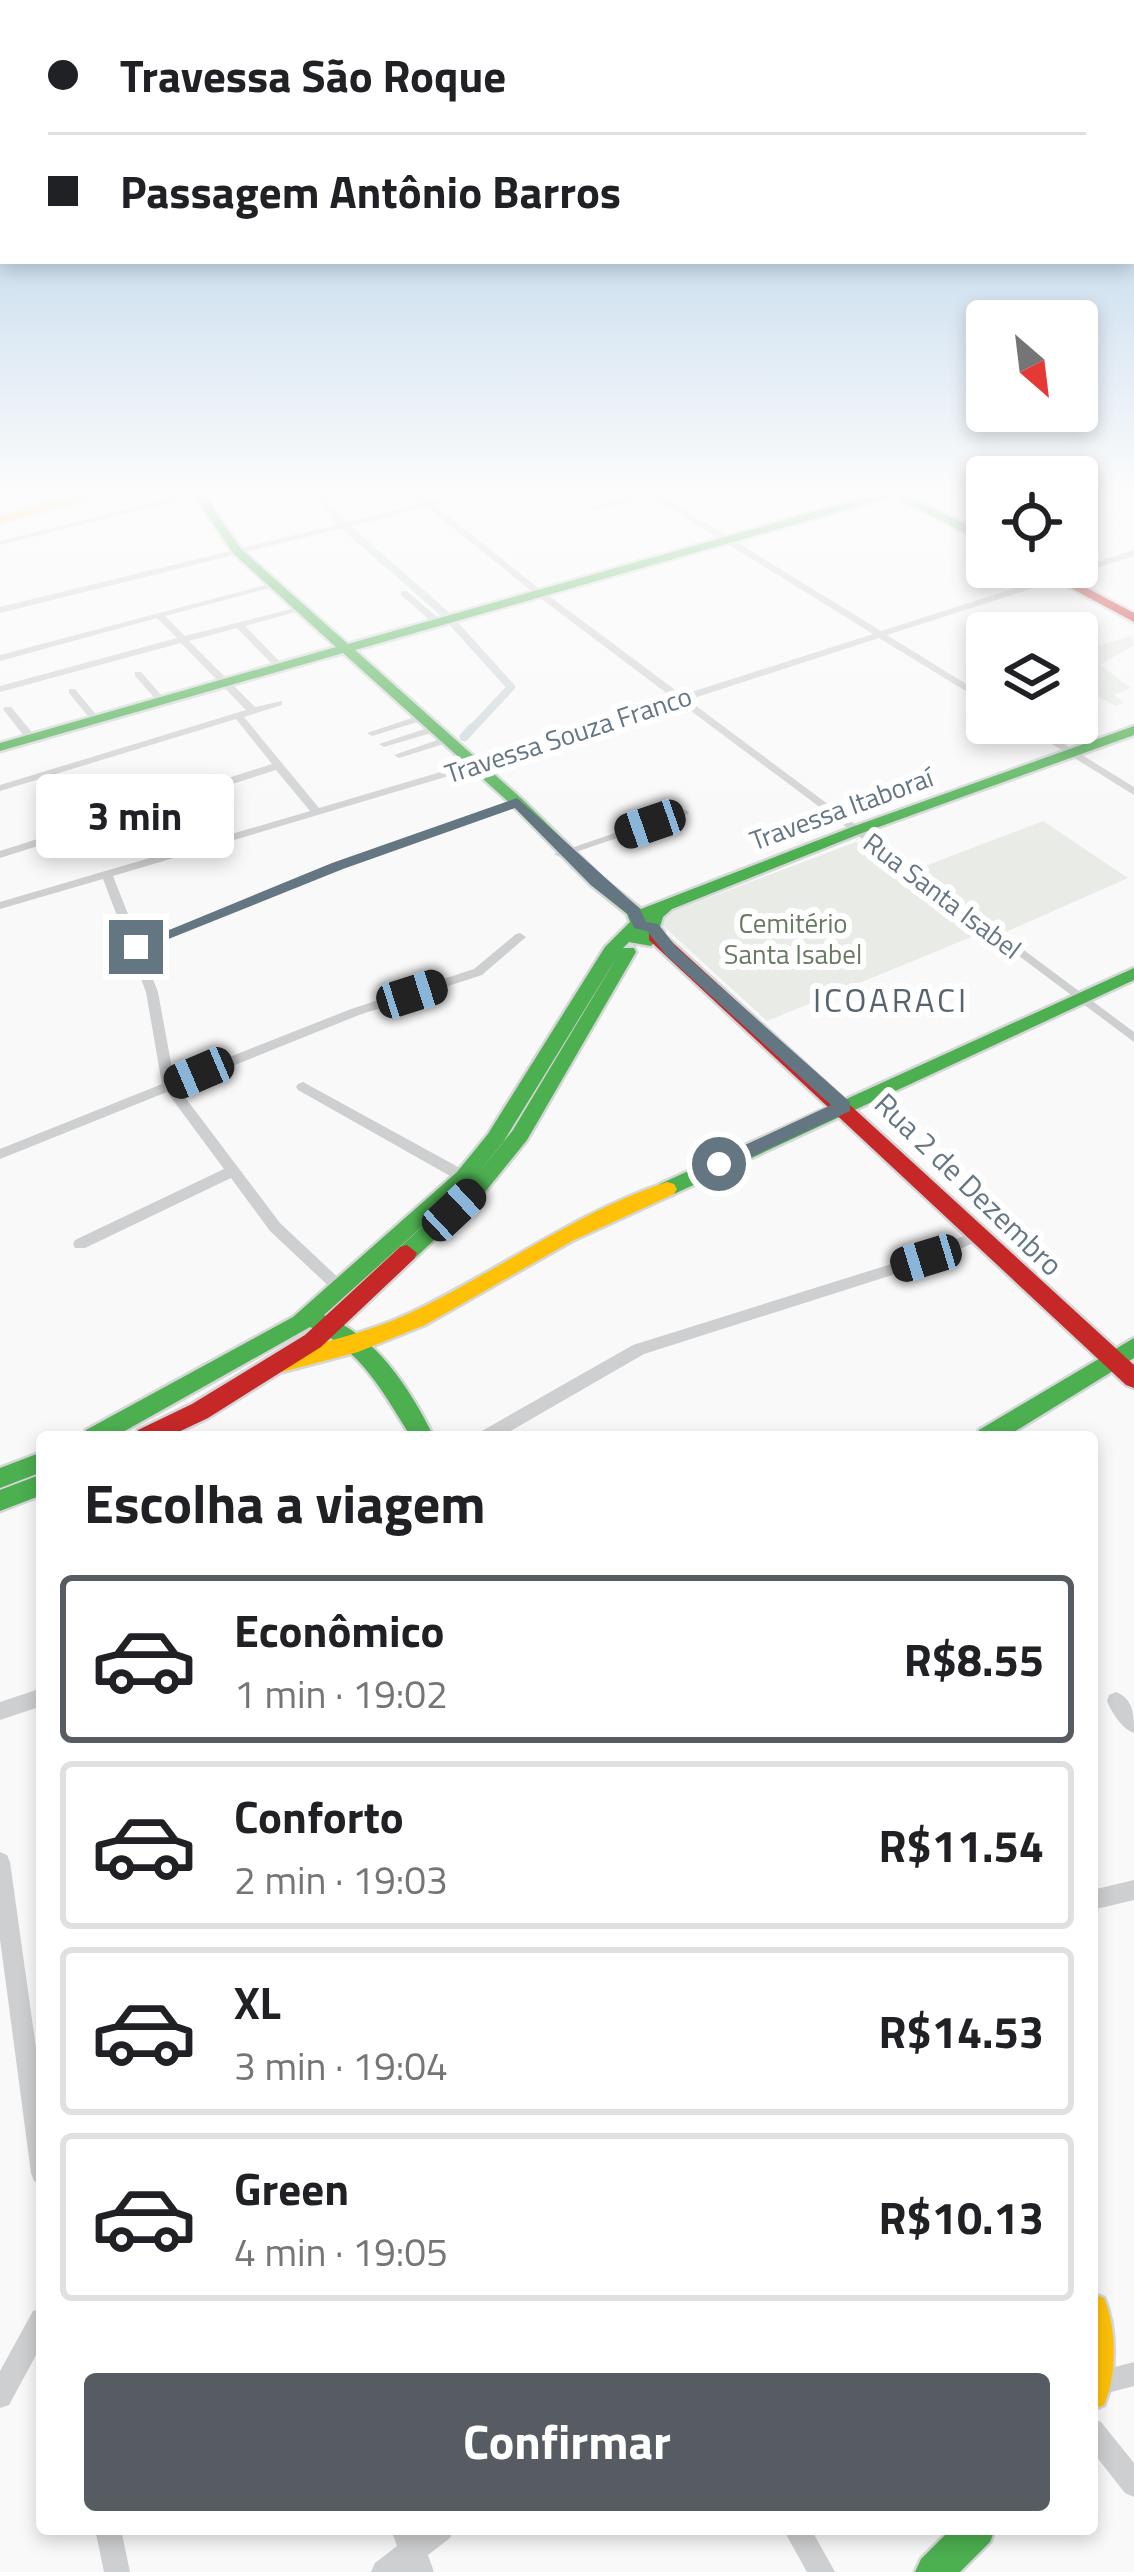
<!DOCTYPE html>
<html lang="pt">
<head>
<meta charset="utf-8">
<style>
	body { margin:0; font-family:"Titillium Web",sans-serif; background:#f6f6f6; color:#202124; height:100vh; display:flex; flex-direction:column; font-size:45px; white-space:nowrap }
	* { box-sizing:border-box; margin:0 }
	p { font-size:39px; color:#757577 }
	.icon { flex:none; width:66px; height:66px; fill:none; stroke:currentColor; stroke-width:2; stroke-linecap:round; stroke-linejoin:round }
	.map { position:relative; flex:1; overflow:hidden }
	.details { position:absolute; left:36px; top:1431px; width:1062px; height:1104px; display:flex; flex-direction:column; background:#fff; border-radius:12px; box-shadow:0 6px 18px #0003 }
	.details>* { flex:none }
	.guide { position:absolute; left:0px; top:0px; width:1134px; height:264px; box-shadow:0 6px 18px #0003; display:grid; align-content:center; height:264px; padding:0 48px; background:#fff }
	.needle { width:78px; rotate:152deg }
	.tools { position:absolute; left:966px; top:300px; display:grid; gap:24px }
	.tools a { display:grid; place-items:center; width:132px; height:132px; border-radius:12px; background:#fff; box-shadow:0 6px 18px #0003; font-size:60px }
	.end { position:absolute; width:54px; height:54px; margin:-27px; border:15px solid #657683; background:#fff; box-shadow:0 0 0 6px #fff }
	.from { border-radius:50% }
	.bubble { position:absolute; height:84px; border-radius:12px; background:#fff; box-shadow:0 6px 18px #0003; font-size:39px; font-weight:700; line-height:84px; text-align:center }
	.car { position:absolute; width:36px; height:72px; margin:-36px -18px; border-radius:15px; box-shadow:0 0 9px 3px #0007; background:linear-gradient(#222 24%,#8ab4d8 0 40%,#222 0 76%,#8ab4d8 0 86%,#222 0) }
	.guide b { display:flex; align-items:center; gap:42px; height:114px; font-size:45px }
	.guide b+b { border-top:3px solid #e0e0e0 }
	.guide i { width:30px; height:30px; background:#202124 }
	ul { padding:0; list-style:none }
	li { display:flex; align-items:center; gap:36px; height:168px; margin:0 24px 18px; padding:0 24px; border:6px solid #e0e0e0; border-radius:12px }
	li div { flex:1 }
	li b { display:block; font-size:45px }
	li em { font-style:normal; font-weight:700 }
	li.on { border-color:#565c61 }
	li>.icon { width:108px; height:108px; stroke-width:1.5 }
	h2 { padding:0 48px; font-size:54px; line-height:144px }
	.cta { display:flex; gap:24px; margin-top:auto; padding:24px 48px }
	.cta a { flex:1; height:138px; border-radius:12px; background:#565c61; color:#fff; font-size:48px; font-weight:700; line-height:138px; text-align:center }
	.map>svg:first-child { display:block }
</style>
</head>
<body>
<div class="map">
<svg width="1134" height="2572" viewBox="0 0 1134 2572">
	<rect width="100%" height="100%" fill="#f9f9f9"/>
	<g fill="#e8ebe6">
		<polygon points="1131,636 1134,645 1100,665 1131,688 1114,695 1124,703 1116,706 1077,686 1077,652"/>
		<polygon points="1043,821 1128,878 1001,934 915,870"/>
		<polygon points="856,842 976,935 767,1021 661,924 668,913"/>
	</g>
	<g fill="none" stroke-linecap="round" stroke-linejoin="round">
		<polyline stroke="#ced6d9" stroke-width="8" points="317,489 341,523 445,614 511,687 470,731"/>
		<polyline stroke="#ced6d9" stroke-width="9" points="464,737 472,728"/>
		<g stroke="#d5d6d7" stroke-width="5">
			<g id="fast">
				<path d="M190,489h10l41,60 107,95 546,-155h16l-6,4 83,42v8l-4,-1 -90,-46 -538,154 167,149 81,80 38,30 211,-82 282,-101v9l-272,98 -190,76 -9,8 -3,10 4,5 -13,14 -22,-4 -6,6h11l2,4 -109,188 -42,52 -71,67h-14l-3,-6 3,-6 66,-60 -142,128c53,22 85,72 110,122h-23c-28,-45 -50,-88 -101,-110l-196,110h-31l3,-7 207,-113 164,-145 31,-38 117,-187 25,-25 -3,-8 -36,-29 -79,-80 -169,-152 -343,98v-8l336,-96 -103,-94zM620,952l-107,178 -39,48 28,-34z"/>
				<polygon points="1134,968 1134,980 674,1194 660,1194 657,1189 660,1184"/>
				<polygon points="1134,1338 1134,1358 1006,1437 976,1437 979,1430"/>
				<polygon points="42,1452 42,1472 0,1488 0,1468"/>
				<polygon points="42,1474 42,1495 0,1511 0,1490"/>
				<polygon points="951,2529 995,2529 990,2542 960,2572 915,2572 921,2559"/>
			</g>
		</g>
		<g stroke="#d5d6d7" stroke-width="5">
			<g id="slow">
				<polygon points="104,489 120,489 0,523 0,517"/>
				<path d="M667,1182l7,2 3,5 -3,5 -102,47 -147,84 -67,27 -76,20 -8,-3 -3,-6 3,-6c45,-15 91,-23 134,-43 88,-41 166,-101 259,-132z"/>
				<path d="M1092,2293l12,5c13,31 13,77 0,107l-12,5z"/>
			</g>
		</g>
		<g stroke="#d5d6d7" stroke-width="5">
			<g id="jam">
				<polygon points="1032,567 1047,567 1134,613 1134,622"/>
				<polygon points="655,931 661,932 1134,1365 1134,1388 1126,1385 649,940 649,932"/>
				<polygon points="407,1245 417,1253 414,1259 321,1347 208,1418 168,1437 135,1437 138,1430 192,1404 305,1335 400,1247"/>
			</g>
		</g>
		<g fill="#cecfd0" fill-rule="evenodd">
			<polygon points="28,489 36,489 51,504 51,508 45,508"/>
			<polygon points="405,489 413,489 430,502 483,489 495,489 434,505 541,590 682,695 873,634 650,496 595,510 592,510 592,506 645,492 641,489 650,489 881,631 1134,550 1134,556 887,635 987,697 987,704 879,638 688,700 1134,1032 1134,1042 679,702 479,767 113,876 139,942 334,864 513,800 522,802 342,868 141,949 158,992 174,1079 351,1009 474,969 516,934 520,933 526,937 482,975 359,1015 178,1088 280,1223 346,1285 349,1289 346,1293 336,1293 270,1231 231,1178 85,1248 75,1248 73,1244 75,1240 224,1169 167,1092 0,1159 0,1149 162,1084 146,992 103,879 0,909 0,902 310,811 276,770 0,858 0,851 272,764 236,719 0,791 0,785 246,710 181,643 0,692 0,686 177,638 157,618 0,661 0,655 277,582 277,586 165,616 185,636 303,606 303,610 245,626 282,664 282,668 276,668 237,628 189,641 255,707 282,701 282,705 244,717 319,808 471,763 673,698 535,594 427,507 0,613 0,607 422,504"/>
			<polygon points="199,491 202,491 202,495 0,545 0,541"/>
			<polygon points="401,591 407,591 439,619 439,623 433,623 401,595"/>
			<polygon points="135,672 141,672 164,698 164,702 158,702 135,676"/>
			<polygon points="69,689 75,689 98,717 98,721 92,721 69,693"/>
			<polygon points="5,707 11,707 35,736 35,740 27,740 3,709"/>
			<polygon points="421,715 424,716 424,720 372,736 367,733"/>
			<polygon points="1018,723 1030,723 1134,787 1134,795"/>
			<polygon points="434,726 438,727 438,731 384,747 379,744"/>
			<polygon points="446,737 450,738 450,742 399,758 394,755"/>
			<polygon points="684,809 689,812 688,814 564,856 560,857 554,854"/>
			<polygon points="303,1082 469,1173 471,1177 469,1181 459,1181 298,1090 296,1087 298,1084"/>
			<polygon points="977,1230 982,1231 984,1235 982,1239 930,1263 644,1354 500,1437 478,1437 480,1432 633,1345 920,1255"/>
			<polygon points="42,1688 42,1706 0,1720 0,1702"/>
			<path d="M1116,1692c18,7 18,24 18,41 -12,-4 -22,-20 -27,-32l2,-6z"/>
			<polygon points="0,1852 7,1855 10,1862 42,2091 42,2184 34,2181 31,2173 0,1939"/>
			<polygon points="1134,1880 1134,1900 1092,1910 1092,1890"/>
			<polygon points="42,2308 42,2344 9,2405 0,2408 0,2371 33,2311"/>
			<polygon points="1134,2362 1134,2386 1096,2396 1092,2395 1092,2373"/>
			<polygon points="1092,2418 1101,2422 1134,2463 1134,2497 1125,2493 1092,2451"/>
			<polygon points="95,2529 121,2529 130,2572 104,2572"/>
			<polygon points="391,2529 454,2529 450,2538 428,2555 434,2572 371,2572 375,2563 397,2546"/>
			<polygon points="783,2529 811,2529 835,2572 807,2572"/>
		</g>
		<use href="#fast" fill="#4caf50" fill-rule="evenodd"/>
		<use href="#slow" fill="#ffc107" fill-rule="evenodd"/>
		<use href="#jam" fill="#c62828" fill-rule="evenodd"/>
	</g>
	<linearGradient id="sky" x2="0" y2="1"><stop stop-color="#9dc2e2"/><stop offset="0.58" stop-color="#fcfcfc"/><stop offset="1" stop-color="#fcfcfc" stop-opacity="0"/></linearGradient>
	<rect width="1134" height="849" fill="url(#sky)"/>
	<polygon fill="#657683" points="517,798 640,909 646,922 658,924 677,948 850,1102 850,1111 725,1169 713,1169 713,1160 831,1105 666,955 647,931 634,928 628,914 591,885 515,808 343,869 141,950 128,947 332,863"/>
	<g text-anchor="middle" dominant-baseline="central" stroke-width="12" stroke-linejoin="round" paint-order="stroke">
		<g font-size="27" fill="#657683" stroke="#fff">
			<text transform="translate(568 734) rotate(-18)">Travessa Souza Franco</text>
			<text transform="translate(841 808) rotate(-20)">Travessa Itaboraí</text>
			<text transform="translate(943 895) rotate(37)">Rua Santa Isabel</text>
		</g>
		<g font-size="27" fill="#687a64" stroke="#fff">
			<text x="793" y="922">Cemitério<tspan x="793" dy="31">Santa Isabel</tspan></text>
		</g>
		<g font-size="30" fill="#657683" stroke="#fff">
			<text transform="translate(969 1184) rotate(44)">Rua 2 de Dezembro</text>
		</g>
		<g font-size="33" letter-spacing="3" fill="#57646e" stroke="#fff">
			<text x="891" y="1000">ICOARACI</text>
		</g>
	</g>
</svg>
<div class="tools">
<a><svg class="needle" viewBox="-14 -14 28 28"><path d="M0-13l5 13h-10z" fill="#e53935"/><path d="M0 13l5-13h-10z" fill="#757577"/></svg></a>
<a><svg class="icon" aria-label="locate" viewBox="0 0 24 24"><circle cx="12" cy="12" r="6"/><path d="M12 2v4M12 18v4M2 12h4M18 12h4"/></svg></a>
<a><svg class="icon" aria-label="layers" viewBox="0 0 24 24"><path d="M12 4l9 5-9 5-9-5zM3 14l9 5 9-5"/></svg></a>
</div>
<i class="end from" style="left:719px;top:1164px"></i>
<i class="end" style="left:136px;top:947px"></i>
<div class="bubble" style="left:36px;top:774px;width:198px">3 min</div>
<i class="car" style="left:650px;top:824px;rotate:251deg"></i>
<i class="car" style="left:412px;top:994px;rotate:72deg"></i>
<i class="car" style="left:199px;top:1073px;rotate:247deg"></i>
<i class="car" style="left:454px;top:1210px;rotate:47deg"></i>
<i class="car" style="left:926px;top:1258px;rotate:253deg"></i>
<div class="guide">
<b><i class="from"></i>Travessa São Roque</b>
<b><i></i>Passagem Antônio Barros</b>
</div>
<section class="details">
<h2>Escolha a viagem</h2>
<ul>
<li class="on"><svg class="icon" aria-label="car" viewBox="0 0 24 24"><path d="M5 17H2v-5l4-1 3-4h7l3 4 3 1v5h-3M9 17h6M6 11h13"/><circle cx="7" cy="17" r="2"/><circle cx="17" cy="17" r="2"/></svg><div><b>Econômico</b><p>1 min · 19:02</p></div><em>R$8.55</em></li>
<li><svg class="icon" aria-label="car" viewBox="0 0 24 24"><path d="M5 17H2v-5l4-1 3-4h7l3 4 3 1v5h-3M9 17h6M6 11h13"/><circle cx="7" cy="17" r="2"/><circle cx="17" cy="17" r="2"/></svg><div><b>Conforto</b><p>2 min · 19:03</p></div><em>R$11.54</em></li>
<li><svg class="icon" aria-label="car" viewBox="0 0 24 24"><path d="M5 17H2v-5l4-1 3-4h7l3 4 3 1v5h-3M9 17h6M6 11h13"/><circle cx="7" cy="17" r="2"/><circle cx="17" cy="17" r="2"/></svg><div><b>XL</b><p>3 min · 19:04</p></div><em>R$14.53</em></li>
<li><svg class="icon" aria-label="car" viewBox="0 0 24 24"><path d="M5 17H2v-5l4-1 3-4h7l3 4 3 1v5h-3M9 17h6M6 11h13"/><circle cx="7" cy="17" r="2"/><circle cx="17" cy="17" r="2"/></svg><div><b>Green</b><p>4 min · 19:05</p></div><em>R$10.13</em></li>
</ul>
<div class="cta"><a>Confirmar</a></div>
</section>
</div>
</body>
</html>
